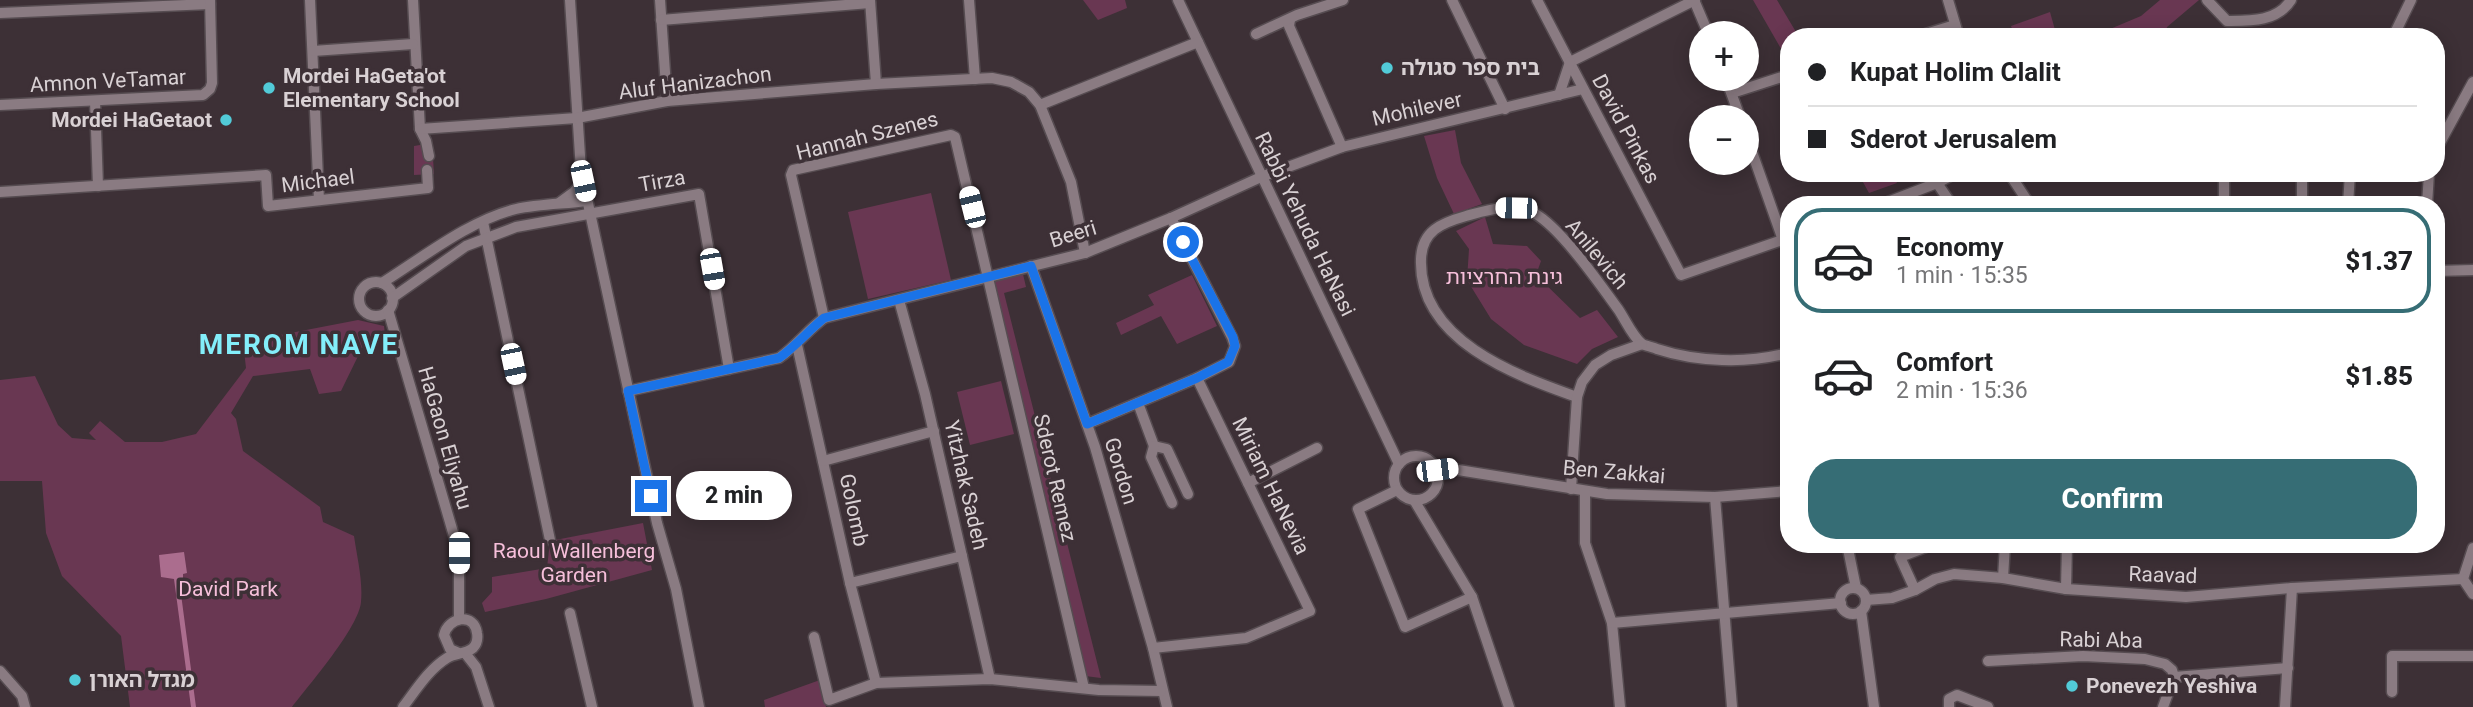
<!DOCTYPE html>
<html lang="en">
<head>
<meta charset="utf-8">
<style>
	body { margin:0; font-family:Roboto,"Noto Sans Hebrew",sans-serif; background:#f2f2f2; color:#202124; height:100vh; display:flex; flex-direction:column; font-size:26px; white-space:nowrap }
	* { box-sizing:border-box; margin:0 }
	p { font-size:23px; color:#757577 }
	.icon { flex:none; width:38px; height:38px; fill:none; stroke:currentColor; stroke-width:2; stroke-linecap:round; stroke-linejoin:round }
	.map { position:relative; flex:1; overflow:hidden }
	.sheet { position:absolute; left:1780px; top:196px; width:665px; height:357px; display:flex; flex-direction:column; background:#fff; border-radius:28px; box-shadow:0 4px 18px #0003 }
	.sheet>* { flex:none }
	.top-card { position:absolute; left:1780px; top:28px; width:665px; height:154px; border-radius:28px; box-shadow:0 4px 18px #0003; display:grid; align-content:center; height:154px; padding:0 28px; background:#fff }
	.buttons { position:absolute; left:1689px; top:21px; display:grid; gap:14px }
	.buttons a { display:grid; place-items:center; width:70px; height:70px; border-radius:50%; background:#fff; box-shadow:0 4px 18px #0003; font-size:35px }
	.end { position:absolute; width:32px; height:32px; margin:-16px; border:9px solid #1a73e8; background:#fff; box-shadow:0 0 0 4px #fff }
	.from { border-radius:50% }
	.bubble { position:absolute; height:49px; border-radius:24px; background:#fff; box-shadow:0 4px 18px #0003; font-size:23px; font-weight:800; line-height:49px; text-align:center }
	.car { position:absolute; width:21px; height:42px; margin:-21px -10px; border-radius:9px; box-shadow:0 0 5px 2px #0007; background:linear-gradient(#fff 24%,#345 0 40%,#fff 0 76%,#345 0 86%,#fff 0) }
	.top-card b { display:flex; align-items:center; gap:24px; height:66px; font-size:26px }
	.top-card b+b { border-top:2px solid #e0e0e0 }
	.top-card i { width:18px; height:18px; background:#202124 }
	ul { padding:12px 0 0; list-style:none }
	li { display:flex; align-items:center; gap:21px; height:105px; margin:0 14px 10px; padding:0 14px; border:4px solid transparent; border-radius:28px }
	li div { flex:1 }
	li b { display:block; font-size:26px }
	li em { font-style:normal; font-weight:800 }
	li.selected { border-color:#366d75 }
	li>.icon { width:63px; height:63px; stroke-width:1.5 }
	.action { display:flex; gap:14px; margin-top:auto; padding:14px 28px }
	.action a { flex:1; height:80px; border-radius:28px; background:#366d75; color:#fff; font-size:28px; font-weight:800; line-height:80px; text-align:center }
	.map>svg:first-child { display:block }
</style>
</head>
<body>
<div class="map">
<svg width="2473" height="707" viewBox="0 0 2473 707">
	<rect width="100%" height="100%" fill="#3d3036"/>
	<g fill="#693752">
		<polygon points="1083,0 1125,0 1127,8 1098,20"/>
		<polygon points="1753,0 1777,0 1799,37 1788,37 1788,61"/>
		<polygon points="2160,0 2199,0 2167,27 2164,37 2091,37 2141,16"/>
		<polygon points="2050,12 2057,37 2015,37 2011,26"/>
		<polygon points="1455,130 1461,163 1482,204 1454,214 1437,178 1424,136"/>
		<polygon points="432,143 434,174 414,175 414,146"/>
		<polygon points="1858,173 1891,173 1897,183 1869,193"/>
		<polygon points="931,193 951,280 868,299 848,212"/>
		<polygon points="1485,217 1493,244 1527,246 1541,261 1536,275 1580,318 1597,310 1618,337 1592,349 1577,364 1524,345 1491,319 1467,280 1469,249 1456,231"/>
		<polygon points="1023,274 1026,287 1004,293 1101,678 1085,676 992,282"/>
		<polygon points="1192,275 1217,326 1177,344 1161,316 1121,335 1116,323 1154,305 1148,295"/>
		<path d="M358,320l26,6 1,9 -23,13 -21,43 -22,3 -9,-25 -57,7 -22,37 5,6 7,32 77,56 3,15 31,14c3,21 9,44 7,66 -2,25 -52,83 -69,105h-162l-9,-71 -59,-60 -16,-43 -4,-52h-42v-101l35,-4 23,49 14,13 24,2 -7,-7 11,-12 25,21h37l34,-8 50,-66 -3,-26z"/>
		<polygon points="1001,381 1014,434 970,445 957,392"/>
		<polygon points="643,523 652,570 546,599 485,612 482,603 492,592 492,577 547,568 550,541"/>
		<polygon points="820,680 826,707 765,707 764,700"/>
	</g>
	<polygon fill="#ab6d8e" points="184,552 187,573 183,574 183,578 179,579 196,707 191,707 174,579 161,577 159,555"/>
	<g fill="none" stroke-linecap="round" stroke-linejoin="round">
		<g stroke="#564c51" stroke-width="13">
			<g id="minor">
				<polyline points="310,0 319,200"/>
				<polyline points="413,0 420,129 426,141 429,156"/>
				<polyline points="570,0 581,171 657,523 676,589 699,707"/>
				<polyline points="660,0 667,101"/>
				<polyline points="870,0 876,84"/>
				<polyline points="969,0 975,79"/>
				<polyline points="1178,0 1399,464"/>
				<polyline points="1452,0 1505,109"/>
				<polyline points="1537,0 1681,275 1788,238"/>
				<polyline points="1694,0 1708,33"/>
				<polyline points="1948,0 1959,37"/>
				<path d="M2207,0l20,21c23,0 50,1 64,-21"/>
				<polyline points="0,13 210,4"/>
				<polyline points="661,20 870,3"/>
				<polyline points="1290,20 1289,26 1342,147"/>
				<polyline points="1256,34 1297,15 1343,0"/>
				<polyline points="1916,37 1955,25"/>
				<polyline points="2393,37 2411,0"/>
				<polyline points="313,51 413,44"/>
				<polyline points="1570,62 1695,0"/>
				<polyline points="1726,79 1740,117"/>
				<polyline points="1732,93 1788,75"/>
				<polyline points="1559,95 1570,62"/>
				<polyline points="95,101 98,186"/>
				<polyline points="0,105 203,95 210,89 212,83 210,0"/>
				<polyline points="1040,105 1198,42"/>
				<polyline points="420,129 577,118 667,101 876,84 992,78 1011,82 1029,92 1040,105 1071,182 1085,253"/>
				<polyline points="1746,135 1783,240"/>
				<polyline points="2436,150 2473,82"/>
				<polyline points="2009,173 2030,205"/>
				<polyline points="2224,173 2224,205"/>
				<polyline points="1937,183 1952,205"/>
				<polyline points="0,192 266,175 268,206 428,188 427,170"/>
				<polyline points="559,203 574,192 583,181"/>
				<polyline points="1880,205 1937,183 1956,173"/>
				<polyline points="2302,205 2302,173"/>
				<polyline points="2348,205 2350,173"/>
				<polyline points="2427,205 2429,173"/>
				<polyline points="483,222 550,540"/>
				<polyline points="1031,266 1095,447 1153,648 1167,707"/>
				<polyline points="2436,271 2473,270"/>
				<circle cx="376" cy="299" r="17"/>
				<path d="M382,283c40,-25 88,-63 134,-74 23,-5 48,-5 71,-8"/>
				<polyline points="392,298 466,246 516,227 699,194 729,369"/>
				<polyline points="899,300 925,394 990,679"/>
				<polyline points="388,310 459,553 459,619"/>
				<polyline points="824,318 791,175 793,170 951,135 955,137 1084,688"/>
				<polyline points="797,345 850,583 876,683"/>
				<path d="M628,391l151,-33c17,-12 29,-28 45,-40l261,-65 86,-35 90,-41 81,-30 241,-58"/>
				<path d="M1577,397c-62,-22 -159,-57 -156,-138 1,-28 20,-36 45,-43 22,-6 46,-14 68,-3 27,15 65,70 84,96 7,10 14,27 24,35 4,2 11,3 15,5 40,13 90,15 131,4"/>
				<polyline points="1138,403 1154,446 1167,449 1188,494"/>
				<polyline points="1087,424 1197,378 1229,362 1235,346 1232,337 1171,218"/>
				<polyline points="1154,446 1151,457 1172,503"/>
				<circle cx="1416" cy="478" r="22"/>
				<polyline points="823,461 934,431"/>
				<polyline points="1437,470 1452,469 1607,494 1715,497 1788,491"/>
				<polyline points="1248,483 1317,448"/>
				<polyline points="1571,489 1577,397 1582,382 1595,365 1611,355 1642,344"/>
				<polyline points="1397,490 1358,509 1405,627 1472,597"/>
				<polyline points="1585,491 1585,543 1612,623 1620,707"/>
				<polyline points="1715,497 1732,707"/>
				<polyline points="1414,500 1472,597 1509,707"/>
				<polyline points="1847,544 1856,588"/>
				<polyline points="2473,548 2463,579 2473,594"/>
				<polyline points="2003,578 2005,544"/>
				<polyline points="850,583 962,556"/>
				<circle cx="1853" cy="601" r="13"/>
				<polyline points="2066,589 2067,544"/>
				<polyline points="1915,590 1900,557 1934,544"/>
				<polyline points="1866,600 1892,598 1915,590 1935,579 1954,574 2003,578 2066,589 2186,597 2292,588 2463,579"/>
				<polyline points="1861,611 1874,707"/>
				<polyline points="570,613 592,707"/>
				<polyline points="1612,623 1841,603"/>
				<polyline points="814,637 829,700 876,683 990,679 1099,690 1161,691"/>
				<polyline points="1153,648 1246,638 1310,611 1197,378"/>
				<polyline points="465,653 476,667 489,707"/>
				<polyline points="1988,661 2083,656 2145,659 2165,664 2172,670 2174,677 2288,668"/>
				<polyline points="0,671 22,696 25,707"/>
				<polyline points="2392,692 2392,656 2473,656"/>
				<path d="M403,707c13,-17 26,-38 44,-49 8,-5 19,-4 26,-10 4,-4 5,-9 4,-15 -3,-21 -29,-16 -33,2l6,14 9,4"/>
				<polyline points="1949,707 1949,699 1957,695 1988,707"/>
				<polyline points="2163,707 2174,677"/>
				<polyline points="2285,707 2292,588"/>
			</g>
		</g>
		<use href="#minor" stroke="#8a7b82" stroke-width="10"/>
	</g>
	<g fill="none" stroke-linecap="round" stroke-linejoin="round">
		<path stroke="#1a73e8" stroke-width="9" d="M651,496l-23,-105 151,-33c17,-12 29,-27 45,-40l207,-52 56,158 110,-46 31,-16 7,-16 -2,-9 -50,-95"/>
	</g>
	<g fill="#52cbd8" stroke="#3d3036" stroke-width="2.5">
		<circle cx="1387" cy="68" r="7"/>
		<circle cx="269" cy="88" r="7"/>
		<circle cx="226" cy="120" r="7"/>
		<circle cx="75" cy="680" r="7"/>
		<circle cx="2072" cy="686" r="7"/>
	</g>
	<g text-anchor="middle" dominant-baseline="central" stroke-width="7" stroke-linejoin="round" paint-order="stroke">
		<g font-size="21" font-weight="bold" fill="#d9d1d4" stroke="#3d3036" text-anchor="start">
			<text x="1401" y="68">בית ספר סגולה</text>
			<text x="283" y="76">Mordei HaGeta'ot<tspan x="283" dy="24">Elementary School</tspan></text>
			<text x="212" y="120" text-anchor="end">Mordei HaGetaot</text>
			<text x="89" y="680">מגדל האורן</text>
			<text x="2086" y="686">Ponevezh Yeshiva</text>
		</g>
		<g font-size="21" fill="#d9d1d4" stroke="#3d3036">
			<text transform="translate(108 81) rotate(-3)">Amnon VeTamar</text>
			<text transform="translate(695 83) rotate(-7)">Aluf Hanizachon</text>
			<text transform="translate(1417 109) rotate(-13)">Mohilever</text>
			<text transform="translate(1626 129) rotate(62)">David Pinkas</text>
			<text transform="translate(867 136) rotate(-14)">Hannah Szenes</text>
			<text transform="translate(318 181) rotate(-7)">Michael</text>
			<text transform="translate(662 181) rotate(-10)">Tirza</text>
			<text transform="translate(1305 224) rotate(64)">Rabbi Yehuda HaNasi</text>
			<text transform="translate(1073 234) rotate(-17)">Beeri</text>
			<text transform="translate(1597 254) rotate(50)">Anilevich</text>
			<text transform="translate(445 438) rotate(74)">HaGaon Eliyahu</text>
			<text transform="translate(1121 471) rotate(73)">Gordon</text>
			<text transform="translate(1614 472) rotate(5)">Ben Zakkai</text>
			<text transform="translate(1055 478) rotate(77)">Sderot Remez</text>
			<text transform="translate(966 485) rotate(77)">Yitzhak Sadeh</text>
			<text transform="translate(1271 486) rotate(64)">Miriam HaNevia</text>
			<text transform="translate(854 510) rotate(78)">Golomb</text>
			<text transform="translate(2163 575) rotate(2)">Raavad</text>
			<text transform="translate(2101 640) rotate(1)">Rabi Aba</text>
		</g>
		<g font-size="21" fill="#f6bfda" stroke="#3d3036">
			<text x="1504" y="277">גינת החרציות</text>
			<text x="574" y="551">Raoul Wallenberg<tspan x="574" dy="24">Garden</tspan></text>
			<text x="228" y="589">David Park</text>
		</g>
		<g font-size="28" font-weight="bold" letter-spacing="2" fill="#83eefa" stroke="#3d3036">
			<text x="299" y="344">MEROM NAVE</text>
		</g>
	</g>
</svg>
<div class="buttons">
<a>+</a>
<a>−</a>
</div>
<i class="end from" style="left:1183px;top:242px"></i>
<i class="end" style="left:651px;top:496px"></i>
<div class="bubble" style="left:676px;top:471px;width:116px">2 min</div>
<i class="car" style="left:583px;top:181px;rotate:168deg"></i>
<i class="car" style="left:972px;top:207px;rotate:346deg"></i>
<i class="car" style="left:1516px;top:208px;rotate:271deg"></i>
<i class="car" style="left:712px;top:269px;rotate:170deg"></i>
<i class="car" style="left:513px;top:364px;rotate:168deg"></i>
<i class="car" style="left:1437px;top:470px;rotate:83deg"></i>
<i class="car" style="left:459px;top:553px;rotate:180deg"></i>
<div class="top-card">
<b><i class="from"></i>Kupat Holim Clalit</b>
<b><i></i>Sderot Jerusalem</b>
</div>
<section class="sheet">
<ul>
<li class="selected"><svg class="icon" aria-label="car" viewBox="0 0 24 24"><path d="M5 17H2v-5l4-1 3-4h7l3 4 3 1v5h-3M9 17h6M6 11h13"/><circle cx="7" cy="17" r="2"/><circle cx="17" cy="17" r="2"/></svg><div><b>Economy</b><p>1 min · 15:35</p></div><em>$1.37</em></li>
<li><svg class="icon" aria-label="car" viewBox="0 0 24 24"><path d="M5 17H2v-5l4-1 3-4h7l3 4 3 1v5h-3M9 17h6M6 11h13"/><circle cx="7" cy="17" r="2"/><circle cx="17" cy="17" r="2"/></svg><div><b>Comfort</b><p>2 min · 15:36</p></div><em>$1.85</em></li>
</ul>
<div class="action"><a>Confirm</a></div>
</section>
</div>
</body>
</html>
